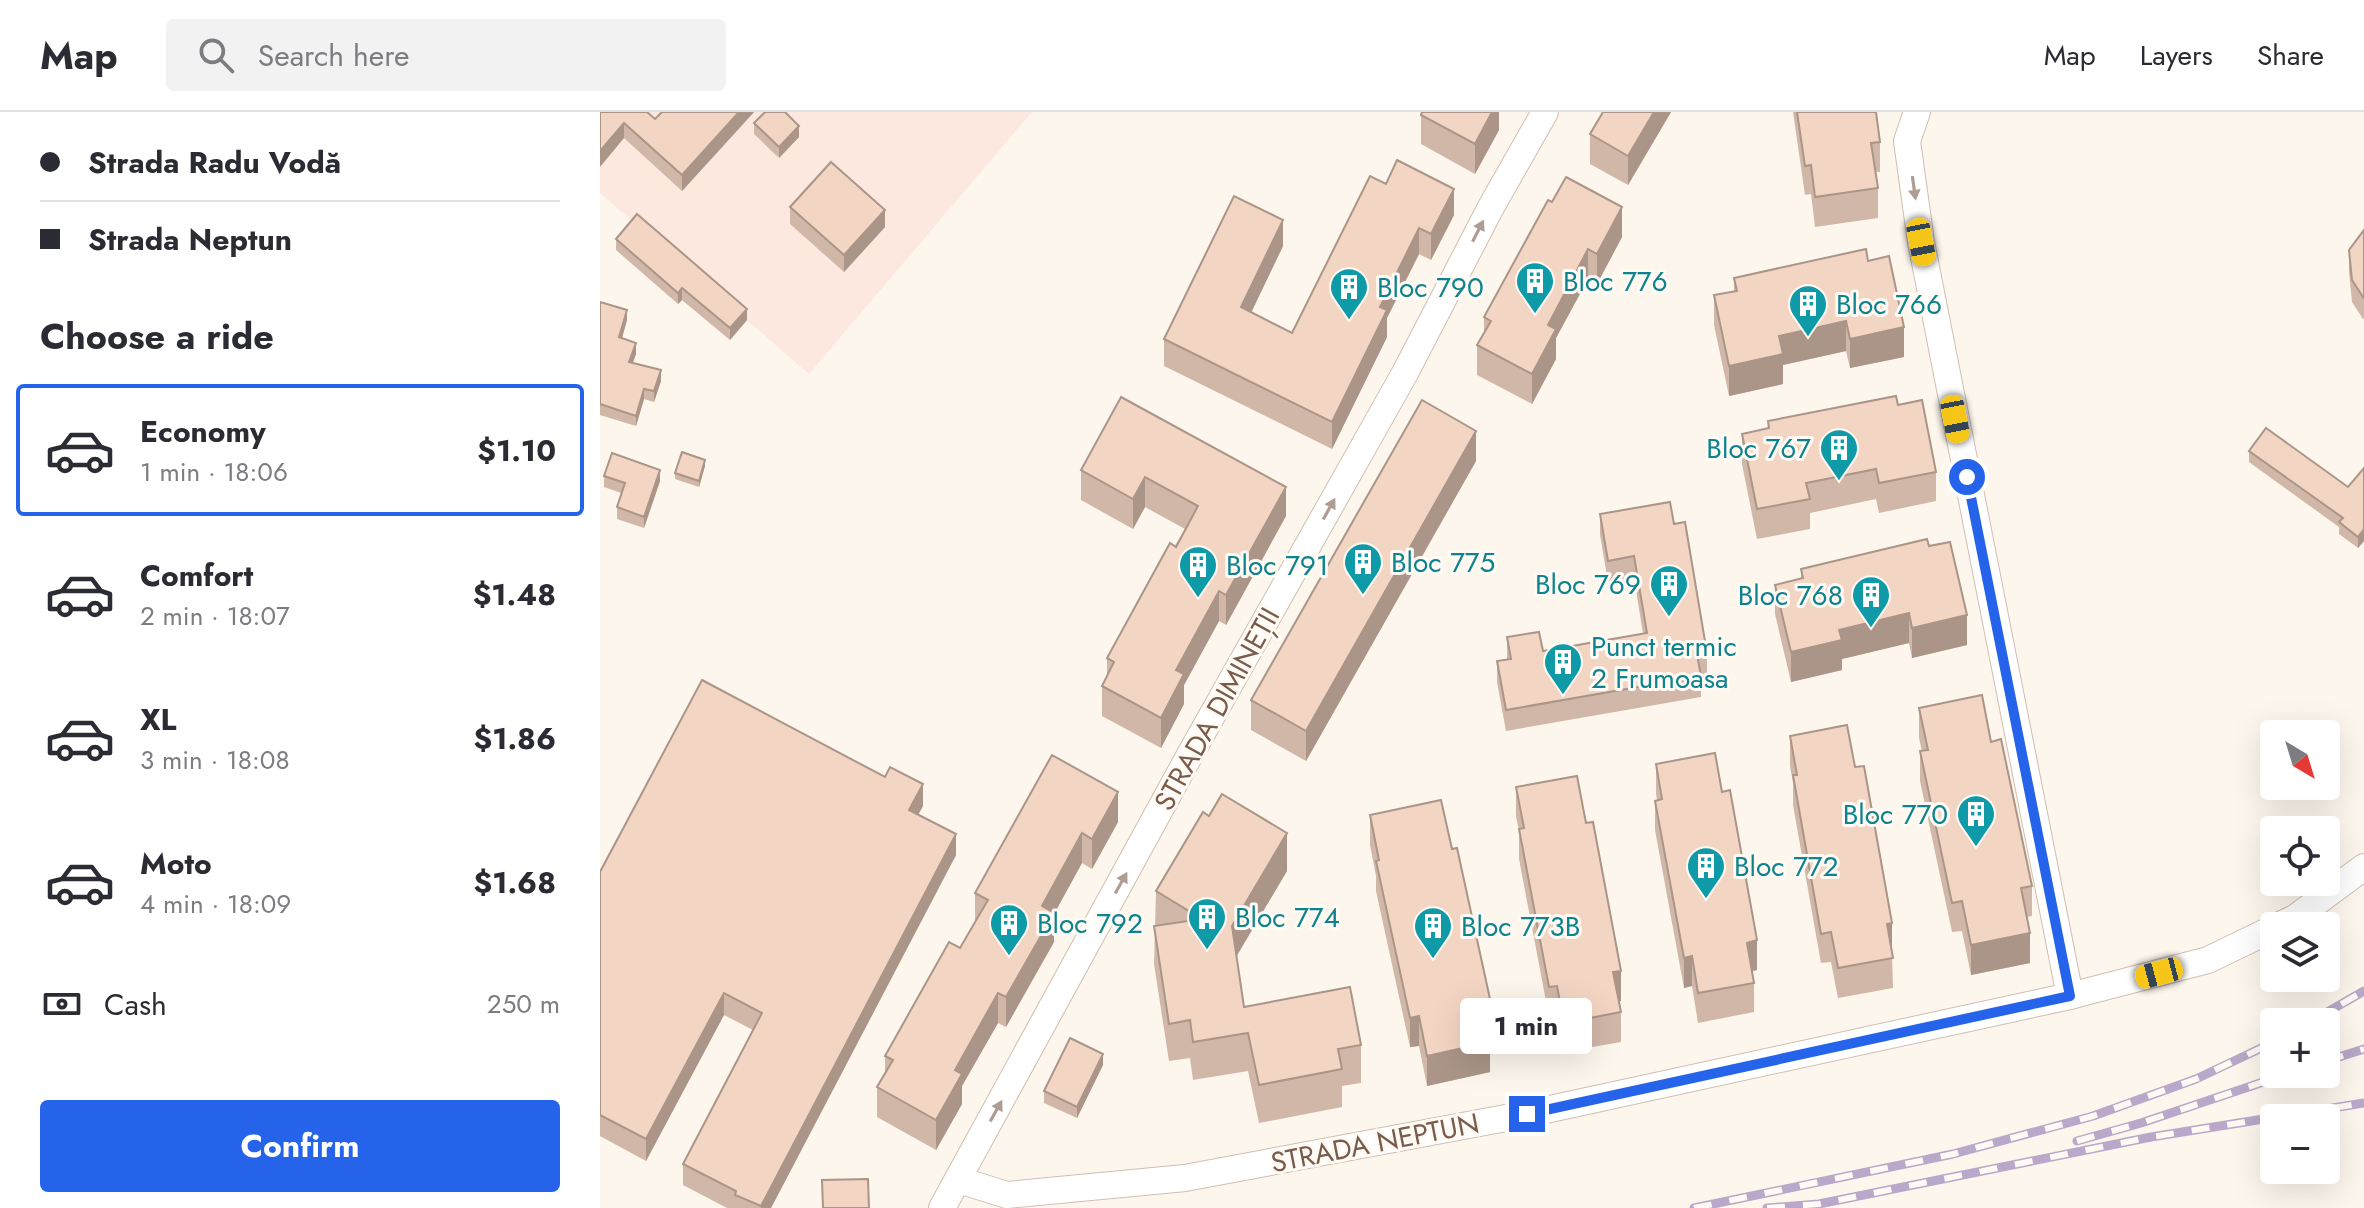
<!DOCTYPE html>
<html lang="en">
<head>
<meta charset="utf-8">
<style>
	body { margin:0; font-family:Jost,sans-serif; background:#f2f2f3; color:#2b2b33; height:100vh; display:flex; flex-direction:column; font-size:30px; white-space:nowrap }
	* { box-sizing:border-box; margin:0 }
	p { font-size:26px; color:#7c7c81 }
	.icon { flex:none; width:44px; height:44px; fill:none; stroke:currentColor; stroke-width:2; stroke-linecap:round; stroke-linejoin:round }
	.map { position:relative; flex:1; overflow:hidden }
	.drawer { display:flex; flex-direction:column; background:#fff; width:600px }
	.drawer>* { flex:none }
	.banner { display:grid; align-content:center; height:176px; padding:0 40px; background:#fff }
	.needle { width:52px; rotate:142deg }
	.controls { position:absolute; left:1660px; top:608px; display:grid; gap:16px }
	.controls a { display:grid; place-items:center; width:80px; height:80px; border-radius:8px; background:#fff; box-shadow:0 8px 32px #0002; font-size:40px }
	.end { position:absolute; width:36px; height:36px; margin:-18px; border:10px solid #2563eb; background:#fff; box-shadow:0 0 0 4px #fff }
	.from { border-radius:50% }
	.bubble { position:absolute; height:56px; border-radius:8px; background:#fff; box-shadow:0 8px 32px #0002; font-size:26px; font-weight:700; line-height:56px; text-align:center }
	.car { position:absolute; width:24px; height:48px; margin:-24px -12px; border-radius:10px; box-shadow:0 0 6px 2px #0007; background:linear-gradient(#f5c518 24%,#345 0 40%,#f5c518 0 76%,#345 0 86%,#f5c518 0) }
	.banner b { display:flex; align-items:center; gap:28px; height:76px; font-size:30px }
	.banner b+b { border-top:2px solid #e1e1e2 }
	.banner i { width:20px; height:20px; background:#2b2b33 }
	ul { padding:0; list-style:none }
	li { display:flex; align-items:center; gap:24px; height:132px; margin:0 16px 12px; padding:0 24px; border:4px solid transparent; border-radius:8px }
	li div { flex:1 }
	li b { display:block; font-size:30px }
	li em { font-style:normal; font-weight:700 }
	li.selected { border-color:#2563eb }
	li>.icon { width:72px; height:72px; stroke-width:1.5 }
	h2 { padding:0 40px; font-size:36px; line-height:96px }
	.pay { display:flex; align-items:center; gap:20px; height:88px; padding:0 40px; font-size:30px }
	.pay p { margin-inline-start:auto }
	.primary-button { display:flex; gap:16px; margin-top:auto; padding:16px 40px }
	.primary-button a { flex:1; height:92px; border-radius:8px; background:#2563eb; color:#fff; font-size:32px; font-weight:700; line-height:92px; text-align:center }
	header { display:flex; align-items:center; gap:48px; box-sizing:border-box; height:112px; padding:0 40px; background:#fff; border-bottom:2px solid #e1e1e2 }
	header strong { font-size:38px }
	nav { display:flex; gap:44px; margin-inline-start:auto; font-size:28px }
	.search { width:560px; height:72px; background:#f2f2f3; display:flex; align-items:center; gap:20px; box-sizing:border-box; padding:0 28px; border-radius:8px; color:#7c7c81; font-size:30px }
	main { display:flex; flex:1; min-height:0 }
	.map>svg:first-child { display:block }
</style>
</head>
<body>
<header>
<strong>Map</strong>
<div class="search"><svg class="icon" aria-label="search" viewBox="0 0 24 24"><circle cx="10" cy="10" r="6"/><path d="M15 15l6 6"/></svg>Search here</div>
<nav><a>Map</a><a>Layers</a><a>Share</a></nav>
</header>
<main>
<section class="drawer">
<div class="banner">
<b><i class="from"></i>Strada Radu Vodă</b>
<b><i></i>Strada Neptun</b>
</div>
<h2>Choose a ride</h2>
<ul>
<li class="selected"><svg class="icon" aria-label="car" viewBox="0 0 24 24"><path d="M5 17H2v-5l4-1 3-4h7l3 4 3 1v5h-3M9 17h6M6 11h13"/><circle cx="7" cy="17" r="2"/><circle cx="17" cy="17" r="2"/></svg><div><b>Economy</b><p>1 min · 18:06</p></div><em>$1.10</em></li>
<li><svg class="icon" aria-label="car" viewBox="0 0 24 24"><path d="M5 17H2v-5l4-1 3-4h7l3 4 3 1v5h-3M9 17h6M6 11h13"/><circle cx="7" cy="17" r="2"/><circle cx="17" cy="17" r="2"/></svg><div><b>Comfort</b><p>2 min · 18:07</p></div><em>$1.48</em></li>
<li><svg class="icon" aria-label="car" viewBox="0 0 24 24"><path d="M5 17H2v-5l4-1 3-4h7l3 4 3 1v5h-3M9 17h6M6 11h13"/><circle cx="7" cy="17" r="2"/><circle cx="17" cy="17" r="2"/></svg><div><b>XL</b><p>3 min · 18:08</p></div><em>$1.86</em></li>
<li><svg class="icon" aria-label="car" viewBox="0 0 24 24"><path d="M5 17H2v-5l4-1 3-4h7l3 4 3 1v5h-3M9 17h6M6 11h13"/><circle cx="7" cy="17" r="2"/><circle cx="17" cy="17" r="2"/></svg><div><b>Moto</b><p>4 min · 18:09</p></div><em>$1.68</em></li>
</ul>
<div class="pay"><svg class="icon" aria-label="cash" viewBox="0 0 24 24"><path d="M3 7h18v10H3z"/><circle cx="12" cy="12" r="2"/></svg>Cash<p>250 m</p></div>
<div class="primary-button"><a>Confirm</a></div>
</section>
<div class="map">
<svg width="1764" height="1096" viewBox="0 0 1764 1096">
	<rect width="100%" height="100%" fill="#fdf6ec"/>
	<polygon fill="#fde8e0" points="0,0 432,0 209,262 0,81"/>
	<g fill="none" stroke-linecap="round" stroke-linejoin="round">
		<g stroke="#d1beb0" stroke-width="28">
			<g id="street">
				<polyline points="1317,0 1307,29 1321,130 1470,884"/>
				<polyline points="1678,814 1695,806 1764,755"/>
				<polyline points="359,1068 407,1083 585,1066 927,1002 1470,884 1608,848 1674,816"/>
				<polyline points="342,1096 592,639 805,261 891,95 945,0"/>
			</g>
		</g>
		<use href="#street" stroke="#fff" stroke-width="26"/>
		<g stroke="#b9a8c9" stroke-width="9">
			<g id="rail">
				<polyline points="1710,910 1764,879"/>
				<polyline points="1726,949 1764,937"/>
				<polyline points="1477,1029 1541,1011 1687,962"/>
				<polyline points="1094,1096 1353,1042 1493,1004 1596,967 1674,930"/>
				<polyline points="1167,1096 1219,1092 1551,1025 1764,991"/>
			</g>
		</g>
		<use href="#rail" stroke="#fffaf3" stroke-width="6" stroke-dasharray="18" stroke-linecap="butt"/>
	</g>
	<g fill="#d1b7a8">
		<polygon points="0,0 55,7 154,0 82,79 24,26"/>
		<polygon points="899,0 899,18 875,62 821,32 821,3"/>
		<polygon points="1003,0 1071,0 1028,73 990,52 990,22"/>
		<polygon points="1193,0 1276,0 1280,30 1280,60 1275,60 1278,76 1278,106 1215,115 1211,82 1205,83"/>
		<polygon points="154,11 199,25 179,46 154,22"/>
		<polygon points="770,64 854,103 831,148 819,142 787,206 787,225 732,337 564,254 564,227 683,134 651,200 692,221"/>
		<polygon points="952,90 1022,125 997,172 988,167 956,226 956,247 932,292 877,263 877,233 884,221 884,205"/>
		<polygon points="190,95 285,115 244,160 190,112"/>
		<polygon points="1764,118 1764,207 1763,207 1752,190 1749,160 1749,138"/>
		<polygon points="16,127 147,208 130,228 82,188 78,192 16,138"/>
		<polygon points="1268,149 1304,245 1250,256 1246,239 1183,253 1183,272 1129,284 1114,213 1114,183 1134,179 1134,166"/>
		<polygon points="0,190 27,208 22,226 36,242 33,251 61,269 54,290 44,287 36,314 0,303"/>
		<polygon points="521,285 686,404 626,513 619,509 584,573 584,592 561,636 502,604 502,574 507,565 507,546 585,417 545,395 533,417 481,388 481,358"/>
		<polygon points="1168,309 1336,360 1336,389 1279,401 1276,387 1210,401 1210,417 1157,427 1142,352 1142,322 1168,317"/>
		<polygon points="1649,339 1748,375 1764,356 1764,429 1758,436 1739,422 1739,415 1649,350"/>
		<polygon points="876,349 706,649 651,618 651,588"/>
		<polygon points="105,354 99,375 75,367 75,361"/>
		<polygon points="4,364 60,369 44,416 17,407 17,395 21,381 4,375"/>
		<polygon points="1000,402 1074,412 1107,541 1107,562 1101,563 1101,585 906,619 897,570 897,549 907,547 907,525 943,539 1043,522 1034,465 1008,470 1000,423"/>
		<polygon points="1329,434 1367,533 1312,546 1309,531 1242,547 1242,558 1191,570 1175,502 1175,473 1201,467 1201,457"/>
		<polygon points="1319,596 1391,630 1432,774 1432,804 1427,805 1430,851 1371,863 1362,819 1352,820 1320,669 1320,639 1322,639 1319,626"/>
		<polygon points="1190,624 1255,655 1292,841 1293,876 1238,886 1231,850 1221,851 1193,693 1193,671 1190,654"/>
		<polygon points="452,643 518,710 492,757 482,751 454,802 454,830 406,915 398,911 362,974 362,992 336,1038 277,1005 277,975 285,960 285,944 360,836 375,810 375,781"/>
		<polygon points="1056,652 1157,858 1152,859 1154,871 1154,900 1098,911 1092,874 1084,876 1055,718 1055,689 1057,688 1056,682"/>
		<polygon points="916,675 986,711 1021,889 1019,889 1021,900 1021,930 964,940 957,903 949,905 919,747 919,718 916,705"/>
		<polygon points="323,694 318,702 356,743 171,1096 127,1096 83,1073 83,1052 153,918 124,903 46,1049 0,1024 0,760"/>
		<polygon points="770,703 852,737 890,887 890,917 887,918 890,960 827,974 819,934 810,935 776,779 776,764 770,733"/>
		<polygon points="687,759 636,844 644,895 761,933 761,971 742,974 742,995 659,1011 648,959 593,968 590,946 569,949 554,852 556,779"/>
		<polygon points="503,953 477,1006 444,991 444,979"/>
	</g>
	<g fill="#aa9588">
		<polygon points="139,0 154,0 82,79 82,63"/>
		<polygon points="892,0 899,0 899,18 875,62 875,32"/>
		<polygon points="1054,0 1071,0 1028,73 1028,44"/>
		<polygon points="24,11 24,26 0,55 0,39"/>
		<polygon points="199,14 199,25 179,46 179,35"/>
		<polygon points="854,77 854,103 831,148 831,122"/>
		<polygon points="1022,95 1022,125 997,172 997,142"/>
		<polygon points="285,98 285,115 244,160 244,143"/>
		<polygon points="683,108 683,134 641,222 641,195"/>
		<polygon points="819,116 819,142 787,206 787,225 732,337 732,310 780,195"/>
		<polygon points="988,137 988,167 956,226 956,247 932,292 932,262 948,213"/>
		<polygon points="82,176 82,188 78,192 78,181"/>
		<polygon points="147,197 147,208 130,228 130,216"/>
		<polygon points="27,198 27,208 19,236 19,225"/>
		<polygon points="1246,209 1246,239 1183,253 1183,272 1129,284 1129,254 1179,224"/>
		<polygon points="1304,215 1304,245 1250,256 1250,227"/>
		<polygon points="36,231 36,242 29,261 29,250"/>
		<polygon points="61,258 61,269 54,290 54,279"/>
		<polygon points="44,277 44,287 36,314 36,304"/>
		<polygon points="876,319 876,349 706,649 706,619"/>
		<polygon points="105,348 105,354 99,375 99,369"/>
		<polygon points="60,358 60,369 44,416 44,405"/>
		<polygon points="545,365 545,395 533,417 533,387"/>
		<polygon points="686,375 686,404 626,513 626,483"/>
		<polygon points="1764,417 1764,429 1758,436 1758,425"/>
		<polygon points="619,479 619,509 584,573 584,592 561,636 561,606 576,558"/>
		<polygon points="1309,501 1309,531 1242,547 1242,558 1191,570 1191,540 1239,518"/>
		<polygon points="1367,503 1367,533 1312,546 1312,516"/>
		<polygon points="323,672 323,694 309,720 309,698"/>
		<polygon points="518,680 518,710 492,757 492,727"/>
		<polygon points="482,721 482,751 454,802 454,830 406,915 406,885 442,794"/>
		<polygon points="687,721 687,759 632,852 632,814"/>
		<polygon points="356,722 356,743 171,1096 161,1096 161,1094"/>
		<polygon points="1292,811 1292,841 1287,842 1287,812"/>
		<polygon points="1430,821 1430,851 1371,863 1371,833"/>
		<polygon points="1157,828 1157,858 1147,860 1147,831"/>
		<polygon points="1092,844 1092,874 1084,876 1084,846"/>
		<polygon points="1021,859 1021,889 1013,890 1013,860"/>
		<polygon points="124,881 124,903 46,1049 46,1027"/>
		<polygon points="398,881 398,911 362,974 362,992 336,1038 336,1008 355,958"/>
		<polygon points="819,904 819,934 810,935 810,906"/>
		<polygon points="890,930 890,960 827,974 827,944"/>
		<polygon points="503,942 503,953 477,1006 477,995"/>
	</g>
	<g fill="#f3d5c3" stroke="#aa9588" stroke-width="2">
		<polygon points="0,0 47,0 55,7 62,0 139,0 82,63 24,11 0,39"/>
		<polygon points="165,0 185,0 199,14 179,35 154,11"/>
		<polygon points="822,0 892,0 875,32 821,3"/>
		<polygon points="1003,0 1054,0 1028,44 990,22"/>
		<polygon points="1197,0 1276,0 1280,30 1271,31 1278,76 1215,85 1211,53 1205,54"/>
		<polygon points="797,48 854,77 831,122 819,116 780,195 787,198 732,310 564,227 634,84 683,108 641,195 692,221 770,64 786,72"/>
		<polygon points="231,50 285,98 244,143 190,95"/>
		<polygon points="966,65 1022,95 997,142 988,137 948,213 956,217 932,262 877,233 891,209 884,205 948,88 952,90"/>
		<polygon points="37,102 147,197 130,216 82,176 78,181 16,127"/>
		<polygon points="1764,118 1764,186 1763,185 1752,168 1749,138"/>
		<polygon points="1266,137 1268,149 1289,144 1304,215 1250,227 1246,209 1179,224 1183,242 1129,254 1114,183 1137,179 1134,166"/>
		<polygon points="0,190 27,198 19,225 36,231 29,250 61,258 54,279 44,277 36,304 0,292"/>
		<polygon points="1296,284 1298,293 1322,288 1336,360 1279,371 1276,357 1206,371 1210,387 1157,397 1142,322 1169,316 1168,309"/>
		<polygon points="521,285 686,375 626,483 619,479 576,558 584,562 561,606 502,574 514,550 507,546 570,431 576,435 598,394 545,365 533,387 481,358"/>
		<polygon points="822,288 876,319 706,619 651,588"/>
		<polygon points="1666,316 1748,375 1764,356 1764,417 1758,425 1739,410 1743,406 1649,339"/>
		<polygon points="82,340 105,348 99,369 75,361"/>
		<polygon points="12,341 60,358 44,405 17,395 25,371 4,364"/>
		<polygon points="1070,390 1074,412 1085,410 1107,541 1097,542 1101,564 906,598 897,549 911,547 907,525 939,520 943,539 1047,521 1034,444 1008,449 1000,402"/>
		<polygon points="1327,427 1329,434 1350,430 1367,503 1312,516 1309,501 1239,518 1242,528 1191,540 1175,473 1203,466 1201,457"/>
		<polygon points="102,568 285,665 290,655 323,672 309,698 356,722 161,1094 135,1083 136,1079 83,1052 162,901 124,881 46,1027 0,1003 0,760"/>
		<polygon points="1382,583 1391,630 1401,627 1432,774 1421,776 1430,821 1371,833 1362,789 1352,791 1320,639 1328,638 1319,596"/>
		<polygon points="1247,613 1255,655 1264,654 1292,811 1287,812 1293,846 1238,856 1231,820 1221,822 1193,663 1197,663 1190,624"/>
		<polygon points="1115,641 1122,680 1130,678 1157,828 1147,831 1154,871 1098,881 1092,844 1084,846 1055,689 1062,687 1056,652"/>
		<polygon points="452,643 518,680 492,727 482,721 442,794 454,801 406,885 398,881 355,958 362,962 336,1008 277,975 293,948 285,944 349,830 360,836 388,788 375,781"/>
		<polygon points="977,664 986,711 993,710 1021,859 1013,860 1021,900 964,911 957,874 949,875 919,717 924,716 916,675"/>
		<polygon points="622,682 687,721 632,814 644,895 750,875 761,933 738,937 742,957 659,973 648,921 593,930 590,908 569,912 554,814 602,807 556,779 603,700 609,704"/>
		<polygon points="841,688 852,737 857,736 890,887 881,889 890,930 827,944 819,904 810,906 776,749 779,748 770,703"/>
		<polygon points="470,926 503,942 477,995 444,979"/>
		<polygon points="268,1067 269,1096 223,1096 222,1068"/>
	</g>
	<defs><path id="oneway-solid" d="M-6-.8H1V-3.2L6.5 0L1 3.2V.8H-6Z" transform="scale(2)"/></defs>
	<g fill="#af9d94">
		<use href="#oneway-solid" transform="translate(1314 76) rotate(82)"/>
		<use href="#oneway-solid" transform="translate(878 119) rotate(-63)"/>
		<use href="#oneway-solid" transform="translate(729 397) rotate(-61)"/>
		<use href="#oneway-solid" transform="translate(521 771) rotate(-61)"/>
		<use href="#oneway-solid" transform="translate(396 999) rotate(-61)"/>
	</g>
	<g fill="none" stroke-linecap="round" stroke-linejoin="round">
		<polyline stroke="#2563eb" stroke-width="10" points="927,1002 1470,884 1367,365"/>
	</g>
	<defs>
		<g id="building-pin" transform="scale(2)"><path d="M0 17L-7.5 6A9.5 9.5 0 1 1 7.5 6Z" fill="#0f9aa8" stroke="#fffaf3"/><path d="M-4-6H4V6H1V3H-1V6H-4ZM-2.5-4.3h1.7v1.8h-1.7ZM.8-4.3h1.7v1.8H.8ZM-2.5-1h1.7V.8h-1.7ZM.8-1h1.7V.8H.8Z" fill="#fff"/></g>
	</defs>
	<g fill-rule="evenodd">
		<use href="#building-pin" x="935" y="169"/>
		<use href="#building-pin" x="749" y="175"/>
		<use href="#building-pin" x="1208" y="192"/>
		<use href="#building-pin" x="1239" y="336"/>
		<use href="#building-pin" x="763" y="450"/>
		<use href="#building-pin" x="598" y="453"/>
		<use href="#building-pin" x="1069" y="472"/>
		<use href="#building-pin" x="1271" y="483"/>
		<use href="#building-pin" x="963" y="550"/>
		<use href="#building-pin" x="1376" y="702"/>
		<use href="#building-pin" x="1106" y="754"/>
		<use href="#building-pin" x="607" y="805"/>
		<use href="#building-pin" x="409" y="811"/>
		<use href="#building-pin" x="833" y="814"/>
	</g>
	<g text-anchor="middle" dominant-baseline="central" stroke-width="6" stroke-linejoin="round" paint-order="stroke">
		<g font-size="28" fill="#0d838f" stroke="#fffaf3" text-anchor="start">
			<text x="963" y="169">Bloc 776</text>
			<text x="777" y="175">Bloc 790</text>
			<text x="1236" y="192">Bloc 766</text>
			<text x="1211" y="336" text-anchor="end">Bloc 767</text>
			<text x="791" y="450">Bloc 775</text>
			<text x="626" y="453">Bloc 791</text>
			<text x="1041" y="472" text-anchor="end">Bloc 769</text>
			<text x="1243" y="483" text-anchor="end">Bloc 768</text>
			<text x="991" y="534">Punct termic<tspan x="991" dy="32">2 Frumoasa</tspan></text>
			<text x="1348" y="702" text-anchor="end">Bloc 770</text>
			<text x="1134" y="754">Bloc 772</text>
			<text x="635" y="805">Bloc 774</text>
			<text x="437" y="811">Bloc 792</text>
			<text x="861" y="814">Bloc 773B</text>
		</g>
		<g font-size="28" fill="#7a5c4d" stroke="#fffaf3">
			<text transform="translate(617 597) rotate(-61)">STRADA DIMINEȚII</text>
			<text transform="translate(775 1031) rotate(-11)">STRADA NEPTUN</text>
		</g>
	</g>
</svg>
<div class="controls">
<a><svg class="needle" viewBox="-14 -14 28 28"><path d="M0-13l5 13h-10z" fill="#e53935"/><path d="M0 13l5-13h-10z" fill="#7c7c81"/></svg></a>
<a><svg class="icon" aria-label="locate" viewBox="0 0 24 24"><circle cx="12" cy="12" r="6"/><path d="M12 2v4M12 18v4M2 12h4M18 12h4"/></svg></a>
<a><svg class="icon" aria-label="layers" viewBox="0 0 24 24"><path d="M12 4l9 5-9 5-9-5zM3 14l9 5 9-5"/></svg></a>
<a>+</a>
<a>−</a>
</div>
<i class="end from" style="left:1367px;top:365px"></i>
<i class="end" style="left:927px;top:1002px"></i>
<div class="bubble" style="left:860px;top:886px;width:132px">1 min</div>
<i class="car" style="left:1321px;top:130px;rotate:169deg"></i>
<i class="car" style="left:1355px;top:307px;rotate:169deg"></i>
<i class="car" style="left:1559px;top:861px;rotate:255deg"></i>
</div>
</main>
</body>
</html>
